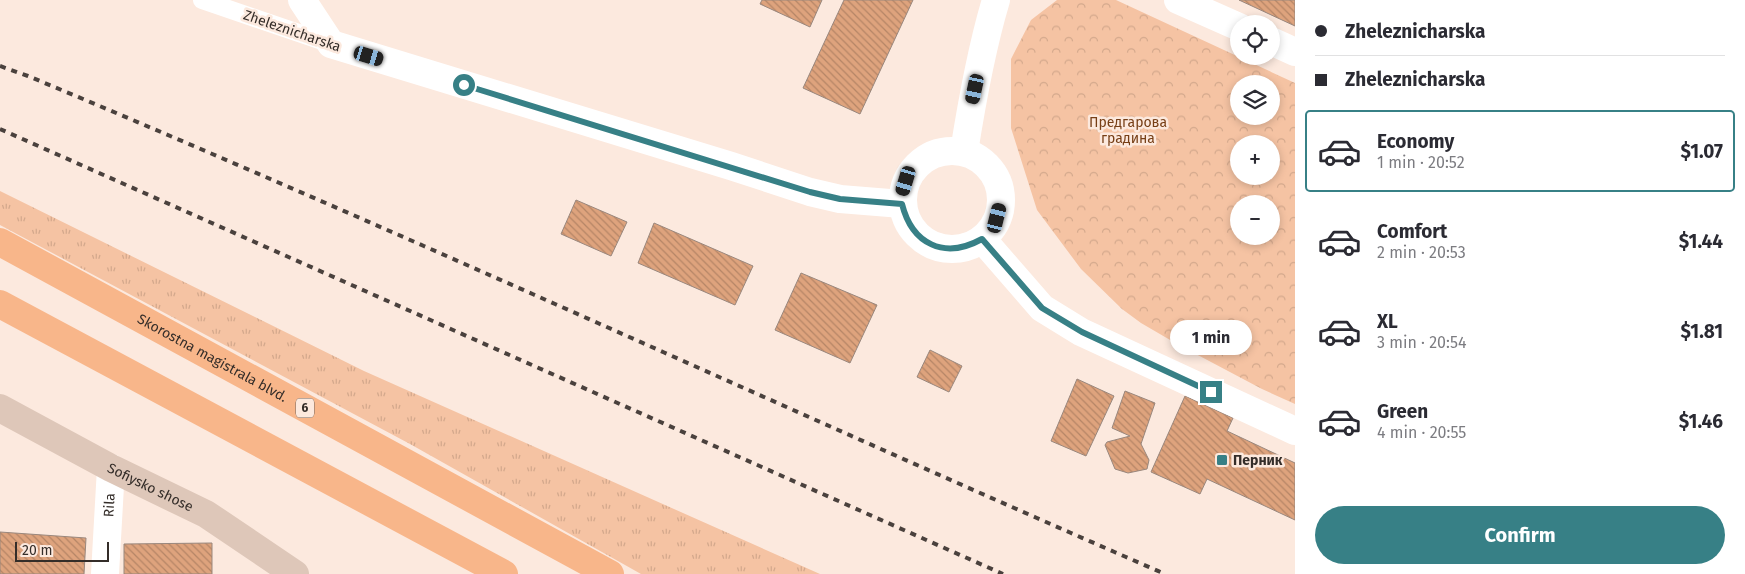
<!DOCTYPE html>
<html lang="en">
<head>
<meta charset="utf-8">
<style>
	body { margin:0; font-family:"Fira Sans",sans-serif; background:#f7f7f7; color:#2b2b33; height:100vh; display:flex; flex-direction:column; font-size:19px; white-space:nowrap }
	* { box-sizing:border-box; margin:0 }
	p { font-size:16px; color:#7c7c81 }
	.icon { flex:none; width:28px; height:28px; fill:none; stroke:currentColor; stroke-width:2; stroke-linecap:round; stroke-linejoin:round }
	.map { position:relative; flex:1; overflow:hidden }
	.sheet { display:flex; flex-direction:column; background:#fff; width:450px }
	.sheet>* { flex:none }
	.guide { display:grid; align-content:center; height:110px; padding:0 20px; background:#fff }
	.fabs { position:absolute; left:1230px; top:15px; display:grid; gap:10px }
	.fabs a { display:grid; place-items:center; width:50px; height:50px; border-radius:50%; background:#fff; box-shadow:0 2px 8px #0003; font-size:25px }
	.scale { position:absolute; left:15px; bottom:12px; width:94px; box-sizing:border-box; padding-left:5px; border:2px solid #342d29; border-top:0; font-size:14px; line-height:18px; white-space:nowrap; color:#342d29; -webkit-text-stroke:4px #fce9de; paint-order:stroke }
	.end { position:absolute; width:22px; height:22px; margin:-11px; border:6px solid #378086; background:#fff; box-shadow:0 0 0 2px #fff }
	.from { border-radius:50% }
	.bubble { position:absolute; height:35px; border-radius:18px; background:#fff; box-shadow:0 2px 8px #0003; font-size:16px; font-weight:700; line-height:35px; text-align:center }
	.car { position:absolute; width:15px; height:30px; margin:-15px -8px; border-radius:6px; box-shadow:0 0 4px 1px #0007; background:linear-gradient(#222 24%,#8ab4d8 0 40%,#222 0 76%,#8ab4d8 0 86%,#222 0) }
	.guide b { display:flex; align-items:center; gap:18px; height:48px; font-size:19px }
	.guide b+b { border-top:1px solid #e1e1e2 }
	.guide i { width:12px; height:12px; background:#2b2b33 }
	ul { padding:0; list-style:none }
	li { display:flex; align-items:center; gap:15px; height:82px; margin:0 10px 8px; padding:0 10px; border:2px solid transparent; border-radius:5px }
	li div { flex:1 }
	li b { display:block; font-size:19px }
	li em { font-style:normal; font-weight:700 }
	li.on { border-color:#378086 }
	li>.icon { width:45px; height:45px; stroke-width:1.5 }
	.action { display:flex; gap:10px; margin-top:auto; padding:10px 20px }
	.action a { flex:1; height:58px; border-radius:30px; background:#378086; color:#fff; font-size:20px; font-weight:700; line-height:58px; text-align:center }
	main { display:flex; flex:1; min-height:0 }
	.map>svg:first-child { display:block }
</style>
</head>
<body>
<main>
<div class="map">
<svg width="1295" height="574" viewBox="0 0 1295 574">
	<defs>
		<pattern id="grass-tufts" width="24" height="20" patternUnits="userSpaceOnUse" patternTransform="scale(1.25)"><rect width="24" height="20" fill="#f5c3a3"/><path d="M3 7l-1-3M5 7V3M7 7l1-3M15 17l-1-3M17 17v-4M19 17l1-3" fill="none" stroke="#d3a88c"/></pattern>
		<pattern id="forest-crowns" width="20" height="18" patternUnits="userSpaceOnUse" patternTransform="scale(1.25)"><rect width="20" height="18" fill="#f5c3a3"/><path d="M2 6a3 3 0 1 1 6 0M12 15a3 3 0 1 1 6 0" fill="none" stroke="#d3a88c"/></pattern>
		<pattern id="building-back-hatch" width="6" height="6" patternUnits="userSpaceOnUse" patternTransform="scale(1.25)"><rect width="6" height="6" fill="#dea37d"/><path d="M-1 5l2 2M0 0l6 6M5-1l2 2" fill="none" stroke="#b58566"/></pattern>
	</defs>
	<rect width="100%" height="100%" fill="#fce9de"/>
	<polygon fill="url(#grass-tufts)" points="0,191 364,371 820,574 641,574 410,444 0,225"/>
	<path fill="url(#forest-crowns)" fill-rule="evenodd" d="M1057,0h59l179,83v321l-33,-15 -85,-45 -36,-21 -19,-14 -41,-40 -44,-59 -26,-82v-69l20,-39zM1239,84h32v32h-32zM1239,144h32v32h-32zM1239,204h32v32h-32z"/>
	<g fill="url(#building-back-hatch)" stroke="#99877d">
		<polygon points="762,0 822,0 810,27 760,4"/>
		<polygon points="844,0 913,0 860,114 803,88"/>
		<polygon points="1239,0 1295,0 1295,26"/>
		<polygon points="576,200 627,222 611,256 561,234"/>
		<polygon points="654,223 753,266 735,305 638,263"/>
		<polygon points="801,273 877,305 850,363 775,330"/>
		<polygon points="930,350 962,366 949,392 917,377"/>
		<polygon points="1077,379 1114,396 1086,456 1051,441"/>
		<polygon points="1125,391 1155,403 1141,444 1149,460 1147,469 1128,473 1115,469 1105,445 1107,442 1130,436 1112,428"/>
		<polygon points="1185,396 1233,418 1227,431 1295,463 1295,520 1207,479 1200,494 1151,472"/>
		<polygon points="0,532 86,538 84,574 0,574"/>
		<polygon points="212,543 212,574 124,574 124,544"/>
	</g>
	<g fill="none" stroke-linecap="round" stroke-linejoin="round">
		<polyline stroke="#fff" stroke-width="18" points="202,0 331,44"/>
		<g stroke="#fff" stroke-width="28">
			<polyline points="302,0 331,44 731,166 810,192 840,199 902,204"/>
			<polyline points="1178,0 1239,27"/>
			<polyline points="1271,41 1295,52"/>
			<circle cx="952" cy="200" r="49"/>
			<path d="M964,152c8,-51 17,-102 32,-152"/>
			<polyline points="982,239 1042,308 1081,332 1295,431"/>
			<path id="s1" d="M105,574l6,-106"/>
		</g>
		<path stroke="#dec7b9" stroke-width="28" id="s2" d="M0,408l111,60 95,46 89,60"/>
		<g stroke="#f8b68a" stroke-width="28">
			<path id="s3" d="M0,242l610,332"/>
			<polyline points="0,304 504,574"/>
		</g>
		<g stroke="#4a413d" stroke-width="4" stroke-dasharray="6 6" stroke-linecap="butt">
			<path d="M0,66l28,10c382,159 757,333 1137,498"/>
			<polyline points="0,129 1003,574"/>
		</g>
	</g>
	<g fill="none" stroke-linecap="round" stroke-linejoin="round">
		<path stroke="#378086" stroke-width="6" d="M464,85l346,107 30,7 62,5c10,40 42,56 80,35l60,69 40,24 129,60"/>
	</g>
	<rect fill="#378086" stroke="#fce9de" stroke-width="2" x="1216" y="454" width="12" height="12" rx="2.5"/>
	<g text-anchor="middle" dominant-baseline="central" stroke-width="5" stroke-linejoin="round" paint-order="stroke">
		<rect fill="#fce9de" stroke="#70655f" stroke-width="1" x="296" y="398.5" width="18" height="19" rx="4"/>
		<g font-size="12" font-weight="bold" fill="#342d29">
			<text x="305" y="408">6</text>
		</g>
		<g font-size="14" fill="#342d29" stroke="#fce9de">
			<text transform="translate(292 31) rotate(19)">Zheleznicharska</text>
			<text stroke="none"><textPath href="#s3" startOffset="242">Skorostna magistrala blvd.</textPath></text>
			<text stroke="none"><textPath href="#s2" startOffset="170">Sofiysko shose</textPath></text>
			<text stroke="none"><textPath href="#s1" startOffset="69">Rila</textPath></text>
		</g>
		<g font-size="14" fill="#773f16" stroke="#fce9de">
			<text x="1128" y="122">Предгарова<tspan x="1128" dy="16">градина</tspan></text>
		</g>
		<g font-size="14" font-weight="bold" fill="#342d29" stroke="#fce9de" text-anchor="start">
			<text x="1233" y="460">Перник</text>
		</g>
	</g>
</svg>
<div class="fabs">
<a><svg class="icon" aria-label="locate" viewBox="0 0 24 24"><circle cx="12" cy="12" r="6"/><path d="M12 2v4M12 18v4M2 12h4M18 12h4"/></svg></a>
<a><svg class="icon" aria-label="layers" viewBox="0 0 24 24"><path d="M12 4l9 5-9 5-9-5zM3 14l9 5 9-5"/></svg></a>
<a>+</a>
<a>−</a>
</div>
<div class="scale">20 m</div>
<i class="end from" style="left:464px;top:85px"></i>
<i class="end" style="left:1211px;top:392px"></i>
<div class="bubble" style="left:1170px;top:320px;width:82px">1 min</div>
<i class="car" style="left:369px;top:56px;rotate:107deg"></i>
<i class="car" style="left:975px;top:89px;rotate:192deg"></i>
<i class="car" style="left:906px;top:181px;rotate:197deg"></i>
<i class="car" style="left:997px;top:218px;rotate:14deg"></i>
</div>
<section class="sheet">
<div class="guide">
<b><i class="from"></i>Zheleznicharska</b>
<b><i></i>Zheleznicharska</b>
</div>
<ul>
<li class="on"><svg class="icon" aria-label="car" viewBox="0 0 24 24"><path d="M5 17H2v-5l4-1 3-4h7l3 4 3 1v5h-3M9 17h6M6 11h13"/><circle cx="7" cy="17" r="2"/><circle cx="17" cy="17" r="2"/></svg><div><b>Economy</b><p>1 min · 20:52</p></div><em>$1.07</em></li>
<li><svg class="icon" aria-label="car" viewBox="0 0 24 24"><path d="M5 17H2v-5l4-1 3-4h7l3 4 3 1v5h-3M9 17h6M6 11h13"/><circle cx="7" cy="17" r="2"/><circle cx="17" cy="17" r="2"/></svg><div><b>Comfort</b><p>2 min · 20:53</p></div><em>$1.44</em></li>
<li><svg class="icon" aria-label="car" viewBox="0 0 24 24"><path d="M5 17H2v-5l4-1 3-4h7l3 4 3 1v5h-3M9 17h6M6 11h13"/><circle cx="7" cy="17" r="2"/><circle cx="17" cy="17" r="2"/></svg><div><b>XL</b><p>3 min · 20:54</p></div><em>$1.81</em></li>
<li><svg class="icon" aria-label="car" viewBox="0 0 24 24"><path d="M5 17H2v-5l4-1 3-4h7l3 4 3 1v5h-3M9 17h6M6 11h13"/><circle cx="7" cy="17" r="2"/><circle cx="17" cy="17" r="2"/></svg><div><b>Green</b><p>4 min · 20:55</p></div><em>$1.46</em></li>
</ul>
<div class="action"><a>Confirm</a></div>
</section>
</main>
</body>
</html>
